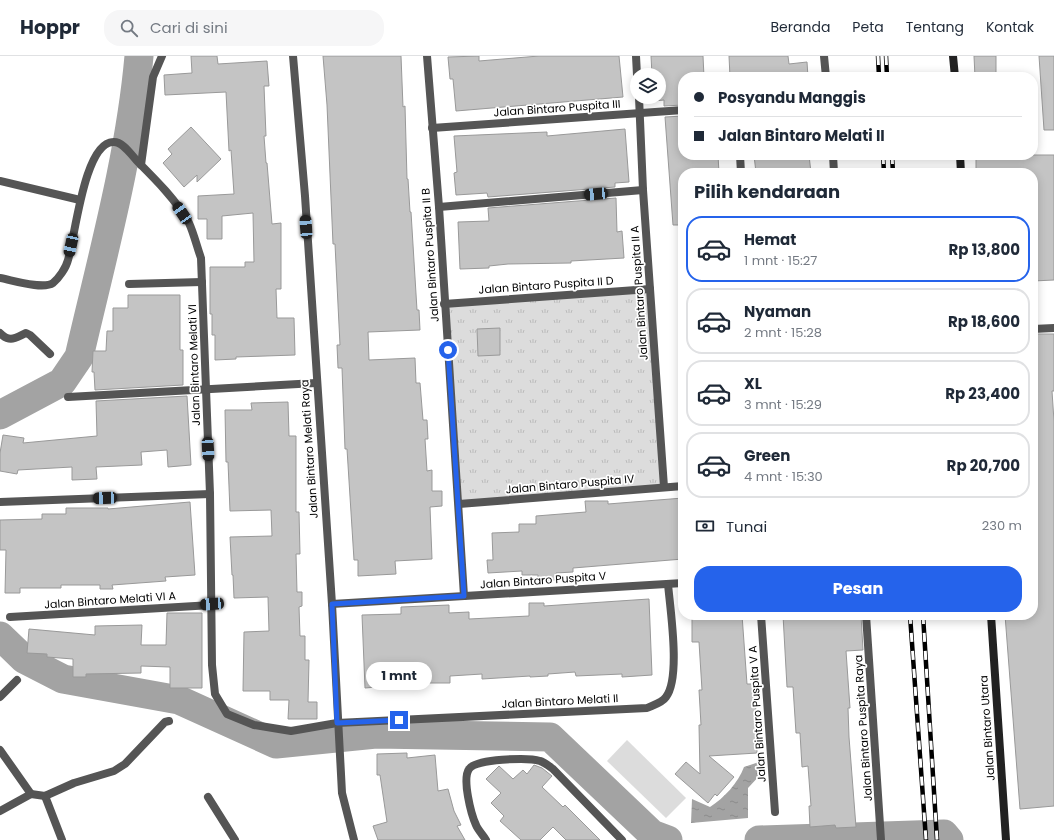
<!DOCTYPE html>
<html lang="id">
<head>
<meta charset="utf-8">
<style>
	body { margin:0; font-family:Poppins,sans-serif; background:#f6f6f7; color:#1f2937; height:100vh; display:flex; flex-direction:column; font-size:15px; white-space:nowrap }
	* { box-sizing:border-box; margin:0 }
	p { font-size:13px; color:#747a83 }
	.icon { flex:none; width:22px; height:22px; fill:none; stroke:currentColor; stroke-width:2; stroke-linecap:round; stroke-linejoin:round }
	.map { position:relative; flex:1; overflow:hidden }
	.drawer { position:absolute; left:678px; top:112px; width:360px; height:452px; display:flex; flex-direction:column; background:#fff; border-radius:16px; box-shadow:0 2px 10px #0003 }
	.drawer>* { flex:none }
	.guide { position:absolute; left:678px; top:16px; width:360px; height:88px; border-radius:16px; box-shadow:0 2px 10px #0003; display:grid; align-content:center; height:88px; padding:0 16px; background:#fff }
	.controls { position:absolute; left:630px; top:12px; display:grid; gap:8px }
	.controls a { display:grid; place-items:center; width:36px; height:36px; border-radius:50%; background:#fff; box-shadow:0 2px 10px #0003; font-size:20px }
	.end { position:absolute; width:18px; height:18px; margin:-9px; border:5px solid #2563eb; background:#fff; box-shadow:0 0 0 2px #fff }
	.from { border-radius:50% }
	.bubble { position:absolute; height:28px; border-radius:14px; background:#fff; box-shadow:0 2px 10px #0003; font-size:13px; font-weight:700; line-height:28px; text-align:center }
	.car { position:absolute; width:12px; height:24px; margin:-12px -6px; border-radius:5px; box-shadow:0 0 3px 1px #0007; background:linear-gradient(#222 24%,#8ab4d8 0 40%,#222 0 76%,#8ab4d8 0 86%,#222 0) }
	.guide b { display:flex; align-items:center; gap:14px; height:38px; font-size:15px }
	.guide b+b { border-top:1px solid #e0e1e3 }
	.guide i { width:10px; height:10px; background:#1f2937 }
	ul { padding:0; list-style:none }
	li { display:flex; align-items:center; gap:12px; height:66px; margin:0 8px 6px; padding:0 8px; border:2px solid #e0e1e3; border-radius:16px }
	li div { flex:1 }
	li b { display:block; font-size:15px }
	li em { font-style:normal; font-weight:700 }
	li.current { border-color:#2563eb }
	li>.icon { width:36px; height:36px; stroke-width:1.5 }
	h2 { padding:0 16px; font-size:18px; line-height:48px }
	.pay { display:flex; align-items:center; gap:10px; height:44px; padding:0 16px; font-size:15px }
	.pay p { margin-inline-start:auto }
	.action { display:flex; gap:8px; margin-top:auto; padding:8px 16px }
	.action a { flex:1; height:46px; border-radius:16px; background:#2563eb; color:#fff; font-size:16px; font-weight:700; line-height:46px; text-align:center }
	header { display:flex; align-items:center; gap:24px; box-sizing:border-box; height:56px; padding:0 20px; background:#fff; border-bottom:1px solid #e0e1e3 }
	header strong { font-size:19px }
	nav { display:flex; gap:22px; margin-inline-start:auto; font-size:14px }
	.search { width:280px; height:36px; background:#f6f6f7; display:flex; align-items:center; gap:10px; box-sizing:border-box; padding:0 14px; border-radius:16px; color:#747a83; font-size:15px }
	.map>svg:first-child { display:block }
</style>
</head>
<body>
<header>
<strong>Hoppr</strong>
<div class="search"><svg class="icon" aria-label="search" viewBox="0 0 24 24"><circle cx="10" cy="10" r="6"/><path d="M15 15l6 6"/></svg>Cari di sini</div>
<nav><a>Beranda</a><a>Peta</a><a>Tentang</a><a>Kontak</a></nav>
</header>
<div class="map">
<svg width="1054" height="784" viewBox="0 0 1054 784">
	<defs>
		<pattern id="park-tufts" width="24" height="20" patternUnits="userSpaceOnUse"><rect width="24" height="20" fill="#dcdcdc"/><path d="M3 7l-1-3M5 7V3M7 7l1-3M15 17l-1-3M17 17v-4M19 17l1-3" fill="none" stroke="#bbb"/></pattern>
		<pattern id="water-ripples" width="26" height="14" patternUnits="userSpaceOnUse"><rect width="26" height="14" fill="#a3a3a3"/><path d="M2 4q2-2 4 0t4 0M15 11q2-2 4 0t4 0" fill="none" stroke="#8b8b8b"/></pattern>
	</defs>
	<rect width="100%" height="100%" fill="#fff"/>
	<polygon fill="#dcdcdc" points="627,684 686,742 666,762 607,705"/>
	<polygon fill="url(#park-tufts)" points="650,233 664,431 459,448 444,248"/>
	<path fill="url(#water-ripples)" d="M759,706l2,12 -13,14v30l-57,5 1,-24 18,8c14,-9 28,-24 34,-40z"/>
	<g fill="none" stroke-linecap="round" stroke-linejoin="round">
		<g stroke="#a3a3a3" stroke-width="29">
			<path d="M0,359l62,-33 17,-25c23,-100 51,-199 60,-301"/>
			<polyline points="0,580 24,603 63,623 179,644 276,688 376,678 550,681 652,778 668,784"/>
			<polyline points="759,784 944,778 949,784"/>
		</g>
	</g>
	<g fill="#c4c4c4" stroke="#999">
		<polygon points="191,0 217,0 218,8 267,5 269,30 264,30 266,80 264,80 266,107 267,107 272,168 281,167 281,233 276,233 277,262 294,262 295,299 236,301 236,303 215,304 215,279 212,279 212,258 210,258 210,211 245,211 245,206 254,206 253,157 222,160 222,183 207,183 207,163 198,163 198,140 234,138 231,94 229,95 226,36 165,39 164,19 192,17"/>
		<polygon points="323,0 401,0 403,51 405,50 407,123 408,123 410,156 411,156 417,254 419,254 420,274 368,276 369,304 415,302 416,327 420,327 423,364 427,364 428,383 425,383 427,415 432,414 432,435 442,435 442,450 430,451 432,503 395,505 396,518 358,520 358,504 354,504 347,393 345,393 342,312 338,312 337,289 340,289 335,188 333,188 327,49"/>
		<polygon points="479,0 479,5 539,0 619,0 623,41 456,55 453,23 450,23 448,1"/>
		<polygon points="651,0 703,0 704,21 683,21 683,49 664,50 664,44 654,45 654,41 659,41 659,19 652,19"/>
		<polygon points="729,0 788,0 789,8 807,6 808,21 730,21"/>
		<polygon points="974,0 996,0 996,21 975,21"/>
		<polygon points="1039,0 1054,0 1054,74 1044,74"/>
		<polygon points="683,60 683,99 718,99 719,117 683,117 683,169 673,169 665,61"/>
		<polygon points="191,71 221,103 197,126 197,119 184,131 163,107 172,98 168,93"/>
		<polygon points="625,73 629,126 615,127 615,131 488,141 487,137 456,139 454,117 457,116 454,80 547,76 547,80"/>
		<polygon points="754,99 809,99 811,117 756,117"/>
		<polygon points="976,99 1054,99 1054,224 1033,225 1033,117 976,117"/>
		<polygon points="616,142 617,176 622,175 624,202 571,205 571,207 508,208 489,210 489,212 460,213 458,166 489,165 488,152"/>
		<polygon points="128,239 180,239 180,294 183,294 183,329 95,334 94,316 92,316 93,295 106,295 107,275 113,275 113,252 128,252"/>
		<polygon points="500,272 500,299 478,300 477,273"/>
		<polygon points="1033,278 1054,278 1054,335 1052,335 1054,365 1054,750 1020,753 1005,559 1033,559"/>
		<polygon points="187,340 191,409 168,411 167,394 141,396 142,409 96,411 97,423 72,424 72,411 18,414 17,418 0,415 0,397 3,379 24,382 23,387 97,380 96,345"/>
		<polygon points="288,346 289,380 296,380 296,456 299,456 300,498 296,498 297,536 302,536 302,550 299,551 300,580 305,580 305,604 309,604 308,646 317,646 317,663 288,663 289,644 270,644 270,635 243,635 244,576 269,575 268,541 234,542 233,519 232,519 230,481 272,480 271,454 230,455 228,406 226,406 225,354 252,354 251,347"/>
		<polygon points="683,442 683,503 573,512 573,516 556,517 556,524 538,524 538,519 522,519 522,515 488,517 487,504 493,504 492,477 519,476 519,468 536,468 536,460 586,456 585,445 608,445 608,448"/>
		<polygon points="190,446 195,519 165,521 166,525 112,529 113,533 100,533 100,529 61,529 61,532 20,532 20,537 5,537 6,494 0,494 0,464 42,463 42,458 66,458 66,452 108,452 108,453"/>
		<polygon points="649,543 652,619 622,621 622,618 576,620 575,616 548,618 548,620 530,621 530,620 482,623 482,618 450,620 450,627 400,627 400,629 365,632 362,559 401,558 401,551 449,549 449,557 469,556 469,563 529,560 529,547 544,547 544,550"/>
		<polygon points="167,557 202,557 202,632 170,632 170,611 141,610 141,617 86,618 86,621 73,621 73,603 47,601 47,598 27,597 29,573 95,579 95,570 142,569 141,589 166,589"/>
		<polygon points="692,559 742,559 747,628 755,628 757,697 709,700 734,721 717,740 715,738 708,747 675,718 686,706 700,718 699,669 701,669 699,634 702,634 699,586 692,586"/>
		<polygon points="783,559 861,559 863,594 846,595 850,652 848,652 849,681 856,771 836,772 835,769 810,771 809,750 811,750 808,710 802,711 800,677 796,677 793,631 787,631"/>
		<polygon points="407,697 407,702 435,699 438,735 448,733 454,755 461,769 457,770 465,784 378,784 373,770 387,766 380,719 377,719 377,698"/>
		<polygon points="534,709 542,712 552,720 542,731 563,751 565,749 600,784 566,784 553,771 540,784 521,784 500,765 504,760 491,747 501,737 486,723 499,710 513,723 523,714 527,718"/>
	</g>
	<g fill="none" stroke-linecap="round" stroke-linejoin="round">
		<g stroke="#555" stroke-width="8">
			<polyline points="293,0 305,140 332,548 342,737 354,784"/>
			<polyline points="427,0 439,151 464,540"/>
			<polyline points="636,0 637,19"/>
			<polyline points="824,0 826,21"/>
			<polyline points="639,41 643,134 664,431"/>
			<polyline points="432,72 683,54"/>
			<polyline points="740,99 741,117"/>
			<polyline points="833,99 834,117"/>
			<polyline points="141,109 153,21 162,0"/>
			<polyline points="0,125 80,144"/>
			<polyline points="439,151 643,134"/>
			<path d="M0,222c12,2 43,12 53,5 6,-5 13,-15 15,-23 7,-22 16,-117 45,-118 10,-1 19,14 25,20 18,18 39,39 51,61 5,11 8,24 12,35l9,236 2,171 3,29 12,20 27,11 37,6 46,-8 310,-15c6,-3 15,-5 19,-11 15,-19 4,-89 2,-113"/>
			<polyline points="129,228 202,226"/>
			<polyline points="444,248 650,233"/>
			<polyline points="1033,273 1054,272"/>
			<path d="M0,277c10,10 15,5 26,0l4,2 20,19"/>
			<polyline points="68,341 316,327"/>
			<polyline points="0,446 210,438"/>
			<polyline points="459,448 683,430"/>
			<polyline points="332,548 683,527"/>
			<polyline points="761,559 775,756"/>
			<polyline points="866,559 881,784"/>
			<polyline points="10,561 212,549"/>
			<polyline points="0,641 17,624"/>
			<polyline points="0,694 31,738 45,740 74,727 114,715 125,708 165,666 169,665"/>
			<polyline points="45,740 62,784"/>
			<polyline points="208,741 235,784"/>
			<polyline points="0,755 31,738"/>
			<path d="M486,784c-3,-5 -8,-10 -10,-15 -5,-11 -14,-46 -7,-56 6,-10 59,-12 71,-8 4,1 9,5 13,8l69,71"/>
		</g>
		<g stroke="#222" stroke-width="8">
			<polyline points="953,0 955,21"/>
			<polyline points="960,99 961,117"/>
			<polyline points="991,559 1006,784"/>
		</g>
		<g stroke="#000" stroke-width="4.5">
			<g id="rail">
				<polyline points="878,0 879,21"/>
				<polyline points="886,0 887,21"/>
				<polyline points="883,99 884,117"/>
				<polyline points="892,99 893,117"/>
				<polyline points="910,559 926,784"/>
				<polyline points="923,559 937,784"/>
			</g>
		</g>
		<use href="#rail" stroke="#fff" stroke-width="3" stroke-dasharray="9" stroke-linecap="butt"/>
	</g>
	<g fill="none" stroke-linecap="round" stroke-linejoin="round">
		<polyline stroke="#2563eb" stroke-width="5" points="399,664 337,667 332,548 464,540 448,294"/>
	</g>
	<g text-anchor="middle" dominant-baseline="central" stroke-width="3.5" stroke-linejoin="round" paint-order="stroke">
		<g font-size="11" fill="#000" stroke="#fff">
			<text transform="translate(557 52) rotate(-4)">Jalan Bintaro Puspita III</text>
			<text transform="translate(430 199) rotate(-94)">Jalan Bintaro Puspita II B</text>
			<text transform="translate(546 229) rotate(-4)">Jalan Bintaro Puspita II D</text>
			<text transform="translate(639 237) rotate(-94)">Jalan Bintaro Puspita II A</text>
			<text transform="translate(194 309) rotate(-92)">Jalan Bintaro Melati VI</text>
			<text transform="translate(309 393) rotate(-94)">Jalan Bintaro Melati Raya</text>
			<text transform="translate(570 428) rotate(-5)">Jalan Bintaro Puspita IV</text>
			<text transform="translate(543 524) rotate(-4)">Jalan Bintaro Puspita V</text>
			<text transform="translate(110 544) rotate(-4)">Jalan Bintaro Melati VI A</text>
			<text transform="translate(560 645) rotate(-3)">Jalan Bintaro Melati II</text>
			<text transform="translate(757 658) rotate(-94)">Jalan Bintaro Puspita V A</text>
			<text transform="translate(863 672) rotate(-94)">Jalan Bintaro Puspita Raya</text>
			<text transform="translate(987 672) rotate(-94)">Jalan Bintaro Utara</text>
		</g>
	</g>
</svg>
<div class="controls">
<a><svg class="icon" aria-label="layers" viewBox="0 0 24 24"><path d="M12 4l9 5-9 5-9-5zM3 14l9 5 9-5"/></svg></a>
</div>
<i class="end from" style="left:448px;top:294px"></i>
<i class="end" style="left:399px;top:664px"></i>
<div class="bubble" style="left:366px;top:606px;width:66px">1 mnt</div>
<i class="car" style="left:596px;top:138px;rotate:265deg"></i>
<i class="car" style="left:182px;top:157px;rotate:326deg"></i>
<i class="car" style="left:306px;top:171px;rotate:356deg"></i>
<i class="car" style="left:71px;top:189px;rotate:192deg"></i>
<i class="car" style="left:208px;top:393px;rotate:177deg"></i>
<i class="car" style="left:105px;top:442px;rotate:268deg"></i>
<i class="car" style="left:212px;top:548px;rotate:266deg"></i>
<div class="guide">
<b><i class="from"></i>Posyandu Manggis</b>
<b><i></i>Jalan Bintaro Melati II</b>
</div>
<section class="drawer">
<h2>Pilih kendaraan</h2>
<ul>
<li class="current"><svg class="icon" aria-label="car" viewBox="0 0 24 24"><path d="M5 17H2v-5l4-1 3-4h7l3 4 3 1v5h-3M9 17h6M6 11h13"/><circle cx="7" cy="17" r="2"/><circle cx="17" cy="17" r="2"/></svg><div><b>Hemat</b><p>1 mnt · 15:27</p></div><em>Rp 13,800</em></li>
<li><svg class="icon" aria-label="car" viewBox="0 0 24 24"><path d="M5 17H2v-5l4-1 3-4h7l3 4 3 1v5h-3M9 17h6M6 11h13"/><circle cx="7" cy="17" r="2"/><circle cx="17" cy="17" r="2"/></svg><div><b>Nyaman</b><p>2 mnt · 15:28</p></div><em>Rp 18,600</em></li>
<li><svg class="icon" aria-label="car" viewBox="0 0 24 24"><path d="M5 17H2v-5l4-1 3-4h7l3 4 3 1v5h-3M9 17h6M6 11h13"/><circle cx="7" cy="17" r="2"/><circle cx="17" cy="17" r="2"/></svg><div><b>XL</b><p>3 mnt · 15:29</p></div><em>Rp 23,400</em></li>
<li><svg class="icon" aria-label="car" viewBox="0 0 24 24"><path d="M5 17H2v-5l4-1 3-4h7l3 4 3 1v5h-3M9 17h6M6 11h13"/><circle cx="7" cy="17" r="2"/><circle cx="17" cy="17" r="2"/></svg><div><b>Green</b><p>4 mnt · 15:30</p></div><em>Rp 20,700</em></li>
</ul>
<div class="pay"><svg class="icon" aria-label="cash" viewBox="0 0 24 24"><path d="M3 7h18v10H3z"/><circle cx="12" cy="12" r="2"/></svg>Tunai<p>230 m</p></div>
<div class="action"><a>Pesan</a></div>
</section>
</div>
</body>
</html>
